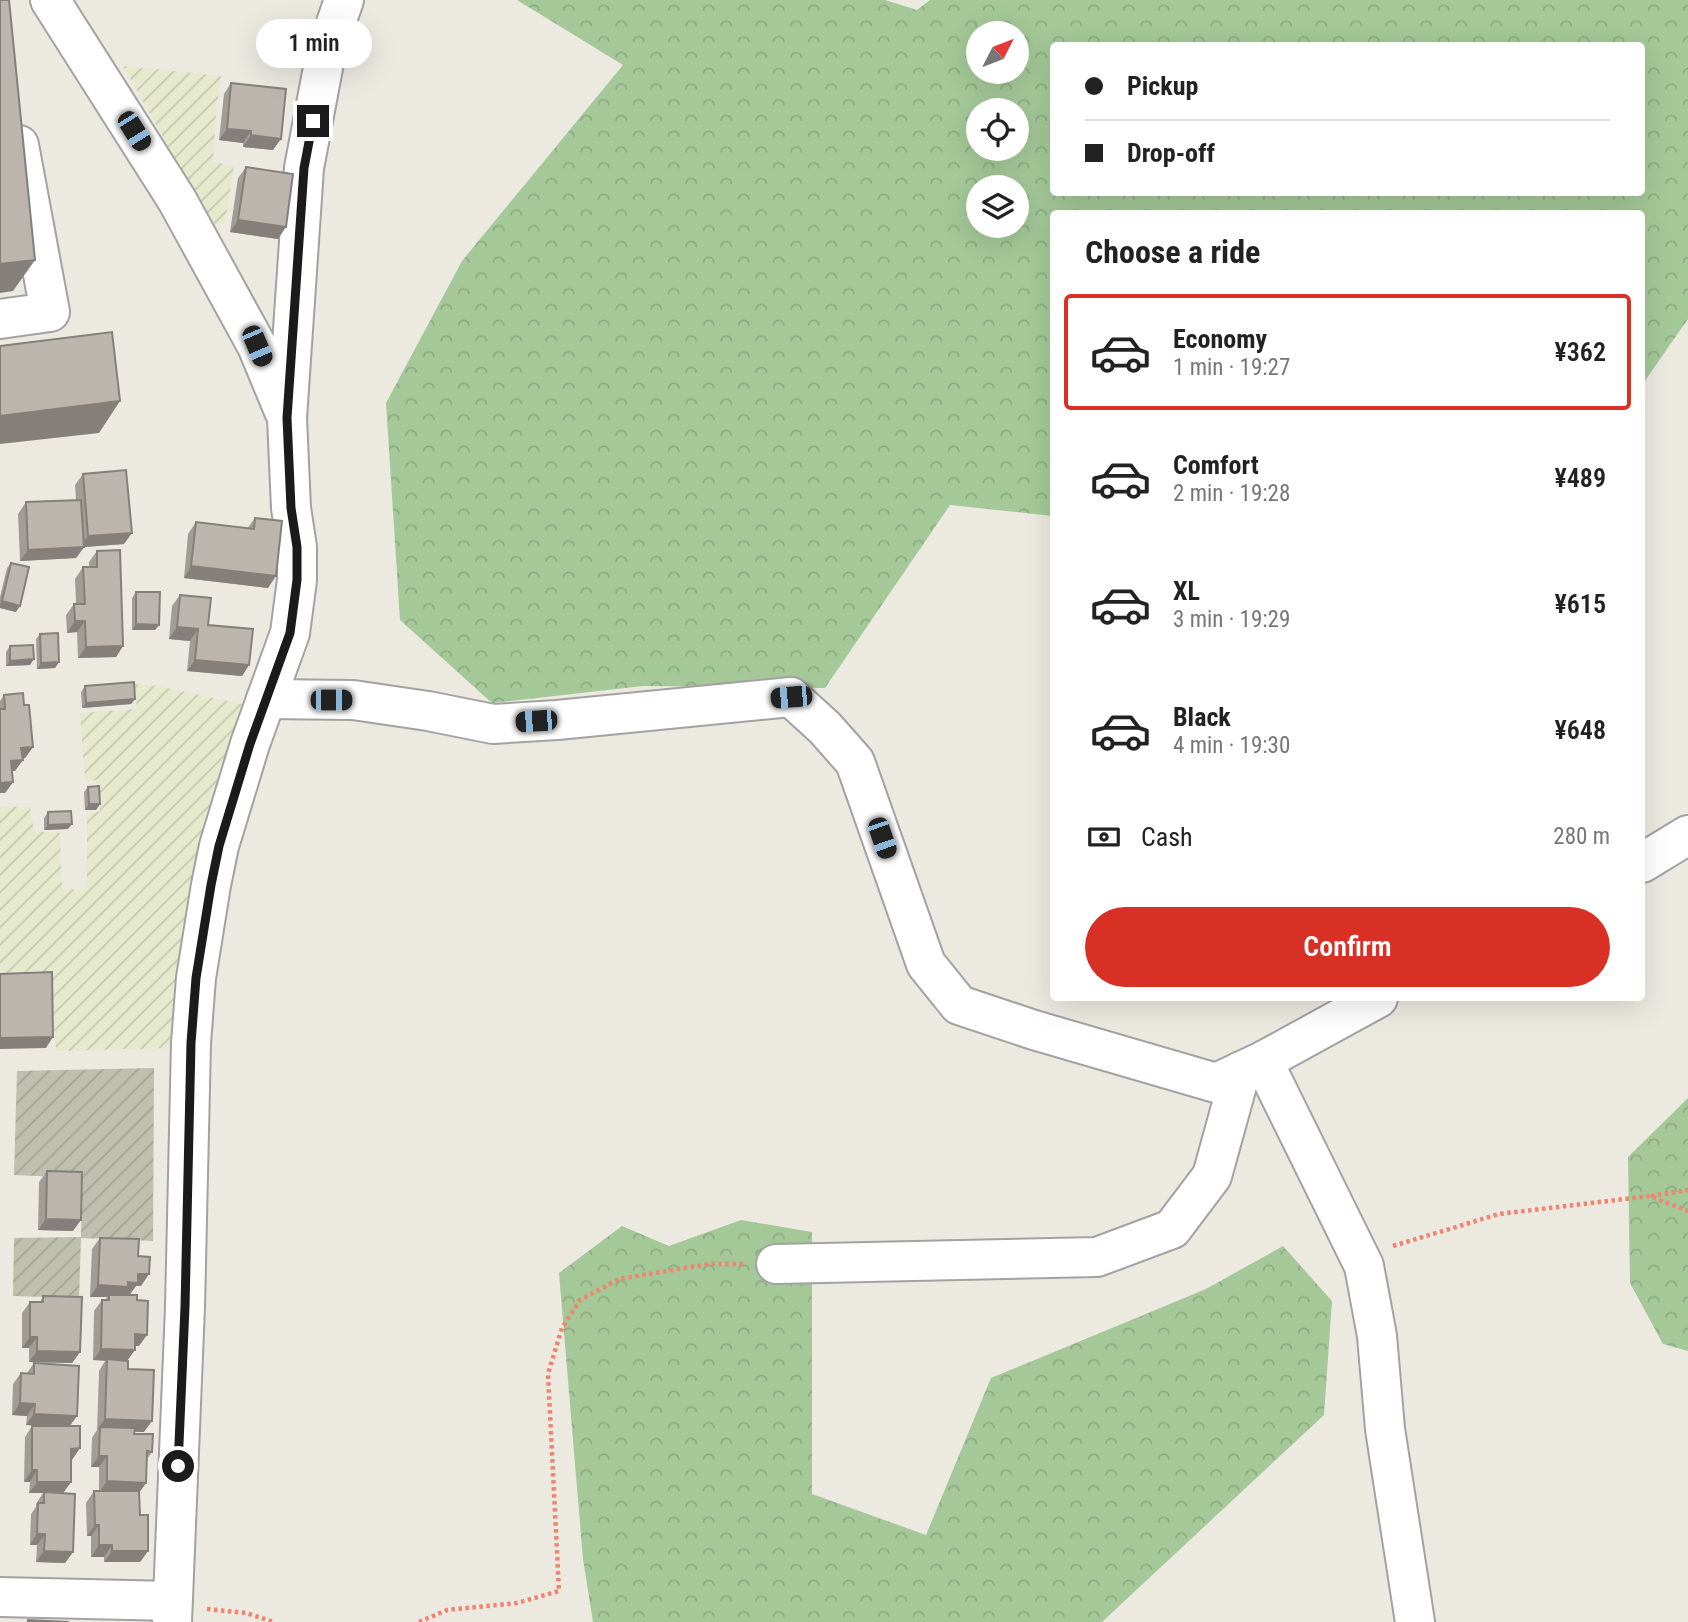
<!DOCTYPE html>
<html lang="en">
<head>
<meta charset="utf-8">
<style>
	body { margin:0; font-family:"Roboto Condensed",sans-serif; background:#f2f2f2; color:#222; height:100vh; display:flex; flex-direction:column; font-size:26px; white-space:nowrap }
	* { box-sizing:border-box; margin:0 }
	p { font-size:23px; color:#767676 }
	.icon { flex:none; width:38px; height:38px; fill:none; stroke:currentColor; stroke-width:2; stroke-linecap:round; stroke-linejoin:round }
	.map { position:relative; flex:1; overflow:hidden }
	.sheet { position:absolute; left:1050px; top:210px; width:595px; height:791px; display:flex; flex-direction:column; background:#fff; border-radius:7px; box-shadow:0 7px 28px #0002 }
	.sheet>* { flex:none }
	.hud { position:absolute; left:1050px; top:42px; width:595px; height:154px; border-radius:7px; box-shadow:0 7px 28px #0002; display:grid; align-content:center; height:154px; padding:0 35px; background:#fff }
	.needle { width:46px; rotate:48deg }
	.controls { position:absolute; left:966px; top:21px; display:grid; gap:14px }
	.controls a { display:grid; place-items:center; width:63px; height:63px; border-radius:50%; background:#fff; box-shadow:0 7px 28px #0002; font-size:35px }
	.end { position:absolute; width:32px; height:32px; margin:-16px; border:9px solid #1b1b1b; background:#fff; box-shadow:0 0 0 4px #fff }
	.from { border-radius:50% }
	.bubble { position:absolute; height:49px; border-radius:24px; background:#fff; box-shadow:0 7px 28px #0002; font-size:23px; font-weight:600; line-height:49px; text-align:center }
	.car { position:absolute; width:21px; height:42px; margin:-21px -10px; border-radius:9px; box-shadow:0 0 5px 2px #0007; background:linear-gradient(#222 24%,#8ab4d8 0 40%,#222 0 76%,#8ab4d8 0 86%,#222 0) }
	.hud b { display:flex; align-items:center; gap:24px; height:66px; font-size:26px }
	.hud b+b { border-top:2px solid #e0e0e0 }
	.hud i { width:18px; height:18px; background:#222 }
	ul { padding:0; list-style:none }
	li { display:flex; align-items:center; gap:21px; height:116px; margin:0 14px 10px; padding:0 21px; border:4px solid transparent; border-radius:7px }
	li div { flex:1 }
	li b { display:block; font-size:26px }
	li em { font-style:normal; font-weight:600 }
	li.selected { border-color:#d93025 }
	li>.icon { width:63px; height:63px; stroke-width:1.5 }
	h2 { padding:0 35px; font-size:32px; line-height:84px }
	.pay { display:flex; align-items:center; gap:18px; height:77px; padding:0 35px; font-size:26px }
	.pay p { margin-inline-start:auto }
	.primary-button { display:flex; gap:14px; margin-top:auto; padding:14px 35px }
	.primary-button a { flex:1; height:80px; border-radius:42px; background:#d93025; color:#fff; font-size:28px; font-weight:600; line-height:80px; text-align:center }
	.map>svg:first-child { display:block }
</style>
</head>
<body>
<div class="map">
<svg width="1688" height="1622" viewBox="0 0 1688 1622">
	<defs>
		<pattern id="construction-furrows" width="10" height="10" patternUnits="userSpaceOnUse" patternTransform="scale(1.75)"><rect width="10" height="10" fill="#bebfad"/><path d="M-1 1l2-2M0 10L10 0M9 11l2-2" fill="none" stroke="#a3a494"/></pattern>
		<pattern id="farmland-furrows" width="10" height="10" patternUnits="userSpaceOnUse" patternTransform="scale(1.75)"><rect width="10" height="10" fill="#e6eacd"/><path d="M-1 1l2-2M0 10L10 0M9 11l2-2" fill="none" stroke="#c5c8af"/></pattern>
		<pattern id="forest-crowns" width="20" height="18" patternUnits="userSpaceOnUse" patternTransform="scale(1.75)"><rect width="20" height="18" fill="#a4c898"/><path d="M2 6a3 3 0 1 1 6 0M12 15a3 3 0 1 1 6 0" fill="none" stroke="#8dab82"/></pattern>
	</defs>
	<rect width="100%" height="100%" fill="#ece9e1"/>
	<polygon fill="url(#construction-furrows)" points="154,1068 153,1241 81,1238 79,1298 13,1296 14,1238 81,1237 82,1178 14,1175 17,1071"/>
	<g fill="url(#farmland-furrows)">
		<polygon points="123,66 221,76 216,113 213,162 234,166 225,223 212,224"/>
		<polygon points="134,684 157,686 242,704 243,709 215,786 200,840 191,893 174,1048 56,1051 51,977 0,975 0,807 30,807 34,831 60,833 62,889 87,890 87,815 100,811 97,780 85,782 80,713 137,709"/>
	</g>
	<g fill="url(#forest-crowns)" fill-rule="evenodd">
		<path d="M517,0h368l32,10 13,-10h758v319l-46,66v-171h-588l-1,302 -103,-11 -125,183 -182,-2 -151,17 -92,-83 -14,-217 76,-142 161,-196zM978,33h39v39h-39zM1054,46h588v146h-588zM978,110h39v39h-39zM978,187h39v39h-39z"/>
		<polygon points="1688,1098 1688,1351 1663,1344 1630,1283 1628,1157"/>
		<polygon points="741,1220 812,1232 812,1494 926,1535 991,1378 1206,1289 1283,1246 1332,1301 1324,1415 1102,1622 593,1622 583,1559 559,1273 622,1226 669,1246"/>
	</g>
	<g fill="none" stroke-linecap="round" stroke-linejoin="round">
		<g stroke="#a2a2a2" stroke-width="42">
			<g id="minor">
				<polyline points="50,0 177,200 257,346 284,411"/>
				<polyline points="0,319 50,312 19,145"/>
				<polyline points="266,699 353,700 428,711 493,724 557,720 791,697 825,728 855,762 926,964 959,1005 1034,1030 1216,1083 1263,1061 1378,998"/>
				<polyline points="1642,863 1688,835"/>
				<polyline points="1263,1061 1364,1266 1377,1336 1385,1429 1415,1622"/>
				<polyline points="776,1264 1097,1257 1172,1229 1212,1176 1241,1071"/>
				<polyline points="0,1597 172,1601"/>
				<polyline points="172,1622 185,1307 191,1043 196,978 211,885 219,846 250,744 290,633 297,580 297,547 291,508 287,418 304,168 326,52 344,0"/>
			</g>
		</g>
		<g stroke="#ef846f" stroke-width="4.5" stroke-dasharray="3.5 3.5" stroke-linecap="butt">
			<polyline points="1651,1196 1688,1190"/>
			<polyline points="1393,1246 1499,1214 1650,1196 1688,1211"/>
			<polyline points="207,1609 246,1613 274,1622"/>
			<polyline points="419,1622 447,1610 517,1603 559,1591 548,1374 562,1328 580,1300 619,1279 709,1264 744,1264"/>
		</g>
		<use href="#minor" stroke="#fff" stroke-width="38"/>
	</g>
	<g fill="#a29c96">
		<polygon points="231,83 273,150 243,147 243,143 219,140 224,94"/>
		<polygon points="246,167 278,239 230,232 238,178"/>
		<polygon points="83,474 124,544 84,547 76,558 20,561 18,514 26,502 76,500 75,485"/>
		<polygon points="255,518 268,588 184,578 188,534 196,522 247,529"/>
		<polygon points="97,551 123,646 116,657 78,658 77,632 67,633 66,615 74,604 76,604 75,579 83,567 89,567 89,562"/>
		<polygon points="11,563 16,612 0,608 0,597 7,568"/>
		<polygon points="136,592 159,625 155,630 132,630 132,598"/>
		<polygon points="180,595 208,625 249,665 242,676 187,671 190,641 169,639 172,606"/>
		<polygon points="40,634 59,662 55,668 37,669 36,639"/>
		<polygon points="10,646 30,665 6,666 6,652"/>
		<polygon points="85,686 135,699 131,704 82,708 81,692"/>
		<polygon points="4,695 24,705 33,747 25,758 22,759 15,771 12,771 13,782 5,793 0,793 0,701"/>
		<polygon points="88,787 100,804 96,810 85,810 84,792"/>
		<polygon points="48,812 68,829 44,830 44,818"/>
		<polygon points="47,1171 73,1231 38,1230 39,1182"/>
		<polygon points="100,1238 138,1256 141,1286 136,1286 130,1294 123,1294 122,1295 139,1346 135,1346 127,1360 128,1369 144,1432 134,1432 134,1434 152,1452 147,1459 146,1483 139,1493 140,1515 148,1551 140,1562 104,1562 104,1557 91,1557 91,1536 87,1536 86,1503 94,1491 99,1491 99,1467 91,1467 92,1438 97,1430 99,1371 105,1361 93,1360 94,1311 102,1300 105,1300 107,1297 90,1297 92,1249"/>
		<polygon points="43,1296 80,1352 72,1363 29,1362 29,1348 22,1348 22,1313 30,1302 40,1302"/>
		<polygon points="34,1363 77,1416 69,1426 80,1448 71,1460 71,1482 63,1493 73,1552 65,1563 36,1562 37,1545 30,1545 31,1514 36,1507 36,1504 43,1493 29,1493 30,1482 24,1482 25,1437 32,1426 48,1426 26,1425 27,1416 12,1415 13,1384 21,1373 27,1373"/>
	</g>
	<g fill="#847f7a">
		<polygon points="227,129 251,131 243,143 219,140"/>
		<polygon points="251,135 281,139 273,150 243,147"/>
		<polygon points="238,220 286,227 278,239 230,232"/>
		<polygon points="35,260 13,291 0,293 0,264"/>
		<polygon points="120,401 99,433 0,444 0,416"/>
		<polygon points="132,533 124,544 84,547 76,558 20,561 28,550 80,547 88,536"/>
		<polygon points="191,566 276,576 268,588 184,578"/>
		<polygon points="2,601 20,606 16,612 0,608 0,604"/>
		<polygon points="75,621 85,621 77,632 67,633"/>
		<polygon points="136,624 159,625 155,630 132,630"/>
		<polygon points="177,627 198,629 190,641 169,639"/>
		<polygon points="123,646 116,657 78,658 86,647"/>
		<polygon points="34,659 30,665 6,666 10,661"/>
		<polygon points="195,660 249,665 242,676 187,671"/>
		<polygon points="59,662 55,668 37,669 41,663"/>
		<polygon points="135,699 131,704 82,708 86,703"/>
		<polygon points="33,747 25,758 13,759 21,748"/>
		<polygon points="23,760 15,771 3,772 11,761"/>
		<polygon points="13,782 5,793 0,793 0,783"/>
		<polygon points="89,804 100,804 96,810 85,810"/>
		<polygon points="72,824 68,829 44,830 48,825"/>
		<polygon points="53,1037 46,1048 0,1049 0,1038"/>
		<polygon points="46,1219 81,1220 73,1231 38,1230"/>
		<polygon points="138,1274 149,1274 141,1286 136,1286 130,1294 123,1294 120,1298 109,1295 107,1297 90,1297 98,1285 128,1282"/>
		<polygon points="135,1334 147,1335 139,1346 127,1346"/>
		<polygon points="30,1337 37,1337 29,1348 22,1348"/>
		<polygon points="101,1349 135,1350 127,1361 93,1360"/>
		<polygon points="37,1351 80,1352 72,1363 29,1362"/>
		<polygon points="20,1403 35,1404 27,1416 12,1415"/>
		<polygon points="34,1414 77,1416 69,1427 26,1425"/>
		<polygon points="105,1419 152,1421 144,1432 100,1430 100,1427 97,1430"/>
		<polygon points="80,1448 72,1460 63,1460 71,1449"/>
		<polygon points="99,1456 107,1456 99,1467 91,1467"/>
		<polygon points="32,1470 37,1470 30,1482 24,1482"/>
		<polygon points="107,1481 146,1483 138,1494 99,1493"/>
		<polygon points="37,1482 71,1482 63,1493 29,1493"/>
		<polygon points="95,1525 99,1525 91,1536 87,1536"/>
		<polygon points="37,1534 45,1534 37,1545 30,1545"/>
		<polygon points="99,1545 112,1545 104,1557 91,1557"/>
		<polygon points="44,1551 73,1552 65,1563 36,1562"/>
		<polygon points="112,1551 148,1551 140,1562 104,1562"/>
	</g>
	<g fill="#bcb5ae" stroke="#847f7a" stroke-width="2">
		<polygon points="0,0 9,0 35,260 0,264"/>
		<polygon points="231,83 286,89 281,139 251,135 251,131 227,129"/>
		<polygon points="246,167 293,174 286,227 238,220"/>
		<polygon points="112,332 120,401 0,416 0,346"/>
		<polygon points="126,470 132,533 88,536 83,474"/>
		<polygon points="81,500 84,547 28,550 26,502"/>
		<polygon points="255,518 282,521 276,576 191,566 196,522 254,529"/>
		<polygon points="120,550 123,646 86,647 85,621 75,621 74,604 85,604 83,567 97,567 97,551"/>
		<polygon points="11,563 29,567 20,606 2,601"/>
		<polygon points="136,592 160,592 159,625 136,624"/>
		<polygon points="180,595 211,598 208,625 253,629 249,665 195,660 198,629 177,627"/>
		<polygon points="58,633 59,662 41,663 40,634"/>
		<polygon points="33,645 34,659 10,661 10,646"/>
		<polygon points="134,682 135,699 86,703 85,686"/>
		<polygon points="23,693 24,705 29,705 33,747 21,748 23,760 11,761 13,782 0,783 0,709 5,709 4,695"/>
		<polygon points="99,786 100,804 89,804 88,787"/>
		<polygon points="71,811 72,824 48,825 48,812"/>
		<polygon points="52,972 53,1037 0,1038 0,974"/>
		<polygon points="47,1171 82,1172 81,1220 46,1219"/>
		<polygon points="100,1238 139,1239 138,1256 150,1257 149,1274 138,1274 138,1283 128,1282 128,1287 98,1285"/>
		<polygon points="109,1295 137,1295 137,1300 148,1301 147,1335 135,1334 135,1350 101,1349 102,1300 109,1300"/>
		<polygon points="43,1296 82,1297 80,1352 37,1351 37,1337 30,1337 30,1302 43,1302"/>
		<polygon points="107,1359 128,1361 128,1369 154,1370 152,1421 105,1419"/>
		<polygon points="34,1363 79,1366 77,1416 34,1414 35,1404 20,1403 21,1373 34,1374"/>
		<polygon points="32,1426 80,1426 80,1448 71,1449 71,1482 37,1482 37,1470 32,1470"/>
		<polygon points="100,1427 135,1428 134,1434 153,1434 152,1452 147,1451 146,1483 107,1481 107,1456 99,1456"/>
		<polygon points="94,1491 139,1491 140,1515 148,1515 148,1551 112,1551 112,1545 99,1545 99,1525 95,1525"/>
		<polygon points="44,1492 75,1494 73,1552 44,1551 45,1534 37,1534 38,1503 44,1503"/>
		<polygon points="28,1620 69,1622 28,1622"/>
	</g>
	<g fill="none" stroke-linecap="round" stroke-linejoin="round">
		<polyline stroke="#1b1b1b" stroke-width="9" points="178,1466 185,1307 191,1043 196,978 211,885 219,846 250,744 290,633 297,580 297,547 291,508 287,418 304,168 313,121"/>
	</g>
</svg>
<div class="controls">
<a><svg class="needle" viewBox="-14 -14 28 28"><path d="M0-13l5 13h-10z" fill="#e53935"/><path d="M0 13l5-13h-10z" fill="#767676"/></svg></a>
<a><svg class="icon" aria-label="locate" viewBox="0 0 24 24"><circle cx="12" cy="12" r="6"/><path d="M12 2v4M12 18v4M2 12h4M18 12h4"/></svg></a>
<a><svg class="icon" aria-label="layers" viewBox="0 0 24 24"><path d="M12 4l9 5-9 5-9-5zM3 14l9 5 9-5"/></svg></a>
</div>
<i class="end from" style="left:178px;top:1466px"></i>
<i class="end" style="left:313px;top:121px"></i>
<div class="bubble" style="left:256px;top:19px;width:116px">1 min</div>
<i class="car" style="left:134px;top:131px;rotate:148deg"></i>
<i class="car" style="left:257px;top:346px;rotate:157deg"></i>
<i class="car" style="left:791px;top:697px;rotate:265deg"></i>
<i class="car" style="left:331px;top:700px;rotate:90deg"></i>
<i class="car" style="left:536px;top:721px;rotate:266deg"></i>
<i class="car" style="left:882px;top:838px;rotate:161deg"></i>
<div class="hud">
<b><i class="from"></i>Pickup</b>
<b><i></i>Drop-off</b>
</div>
<section class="sheet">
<h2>Choose a ride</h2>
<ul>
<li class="selected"><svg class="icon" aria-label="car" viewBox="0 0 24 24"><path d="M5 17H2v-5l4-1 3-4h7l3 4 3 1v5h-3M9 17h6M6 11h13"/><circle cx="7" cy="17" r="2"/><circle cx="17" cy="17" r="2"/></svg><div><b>Economy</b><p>1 min · 19:27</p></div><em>¥362</em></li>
<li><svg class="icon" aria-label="car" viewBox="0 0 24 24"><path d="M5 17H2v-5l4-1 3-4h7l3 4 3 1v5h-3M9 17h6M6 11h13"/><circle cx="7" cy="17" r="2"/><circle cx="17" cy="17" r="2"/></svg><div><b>Comfort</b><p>2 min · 19:28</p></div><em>¥489</em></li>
<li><svg class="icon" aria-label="car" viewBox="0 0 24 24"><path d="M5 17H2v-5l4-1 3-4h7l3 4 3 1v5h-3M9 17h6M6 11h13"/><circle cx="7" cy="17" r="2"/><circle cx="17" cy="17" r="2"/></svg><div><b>XL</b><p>3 min · 19:29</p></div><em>¥615</em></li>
<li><svg class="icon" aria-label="car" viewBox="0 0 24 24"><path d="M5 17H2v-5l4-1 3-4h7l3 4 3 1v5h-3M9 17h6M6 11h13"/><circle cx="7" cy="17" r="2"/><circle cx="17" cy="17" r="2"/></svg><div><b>Black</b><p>4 min · 19:30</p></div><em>¥648</em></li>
</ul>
<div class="pay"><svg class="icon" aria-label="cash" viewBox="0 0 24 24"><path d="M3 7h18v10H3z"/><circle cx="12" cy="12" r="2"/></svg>Cash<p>280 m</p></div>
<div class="primary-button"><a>Confirm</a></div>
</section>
</div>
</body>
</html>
